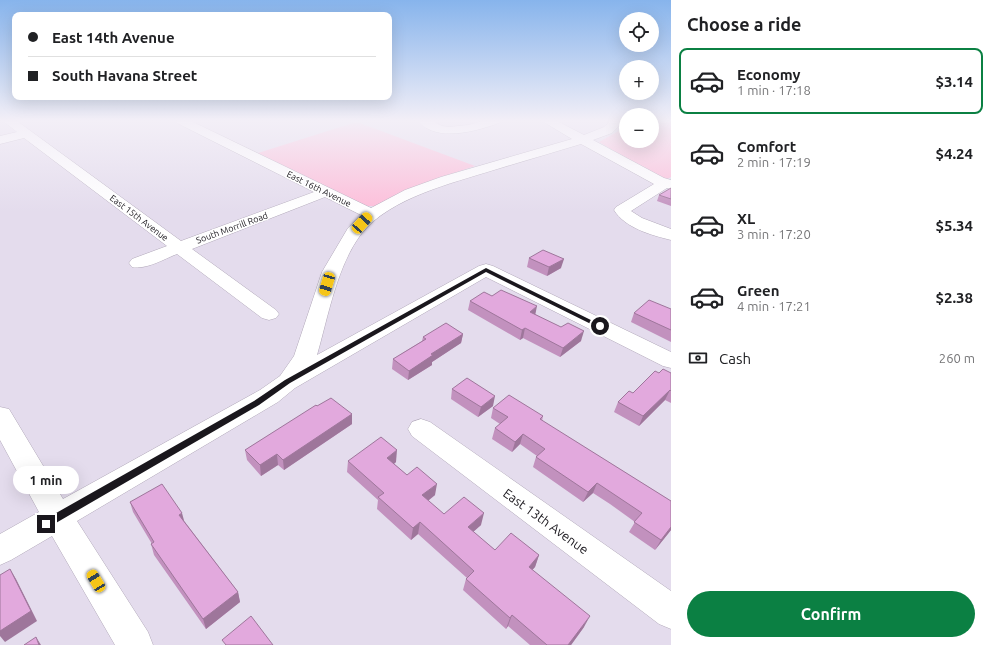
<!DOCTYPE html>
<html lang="en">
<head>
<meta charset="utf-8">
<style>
	body { margin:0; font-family:Ubuntu,sans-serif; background:#f6f6f6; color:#202124; height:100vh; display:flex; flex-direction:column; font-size:15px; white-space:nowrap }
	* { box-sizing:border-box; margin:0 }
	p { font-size:13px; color:#757577 }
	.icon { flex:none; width:22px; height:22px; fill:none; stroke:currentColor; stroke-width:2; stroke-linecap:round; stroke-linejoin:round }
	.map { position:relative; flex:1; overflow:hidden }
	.sheet { display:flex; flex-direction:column; background:#fff; width:320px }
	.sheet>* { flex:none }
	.top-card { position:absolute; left:12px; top:12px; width:380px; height:88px; border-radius:8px; box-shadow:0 4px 16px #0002; display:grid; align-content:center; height:88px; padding:0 16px; background:#fff }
	.controls { position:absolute; left:619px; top:12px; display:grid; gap:8px }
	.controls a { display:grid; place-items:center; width:40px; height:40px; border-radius:50%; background:#fff; box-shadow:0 4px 16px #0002; font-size:20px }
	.end { position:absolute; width:18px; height:18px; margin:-9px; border:5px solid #1a171d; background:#fff; box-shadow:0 0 0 2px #fff }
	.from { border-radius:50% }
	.bubble { position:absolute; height:28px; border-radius:14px; background:#fff; box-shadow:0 4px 16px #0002; font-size:13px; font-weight:700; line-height:28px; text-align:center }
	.car { position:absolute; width:12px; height:24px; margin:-12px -6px; border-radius:5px; box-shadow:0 0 3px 1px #0007; background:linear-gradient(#f5c518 24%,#345 0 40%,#f5c518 0 76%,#345 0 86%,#f5c518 0) }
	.top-card b { display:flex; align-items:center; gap:14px; height:38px; font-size:15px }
	.top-card b+b { border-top:1px solid #e0e0e0 }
	.top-card i { width:10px; height:10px; background:#202124 }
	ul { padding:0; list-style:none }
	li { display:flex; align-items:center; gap:12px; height:66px; margin:0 8px 6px; padding:0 8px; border:2px solid transparent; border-radius:8px }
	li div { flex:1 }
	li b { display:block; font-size:15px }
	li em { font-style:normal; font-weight:700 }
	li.current { border-color:#0b8043 }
	li>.icon { width:36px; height:36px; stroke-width:1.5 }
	h2 { padding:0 16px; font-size:18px; line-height:48px }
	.pay { display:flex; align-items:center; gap:10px; height:44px; padding:0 16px; font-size:15px }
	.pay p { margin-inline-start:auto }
	.primary-button { display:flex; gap:8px; margin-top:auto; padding:8px 16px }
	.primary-button a { flex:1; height:46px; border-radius:24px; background:#0b8043; color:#fff; font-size:16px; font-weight:700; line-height:46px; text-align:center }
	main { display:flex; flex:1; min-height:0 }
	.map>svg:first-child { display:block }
</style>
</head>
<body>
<main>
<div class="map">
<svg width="671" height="645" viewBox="0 0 671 645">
	<rect width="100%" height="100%" fill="#e4dced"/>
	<g fill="#fdbdd9">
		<polygon points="355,121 359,121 357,122 475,166 431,181 378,206 367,206 255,154 356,122"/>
		<polygon points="652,121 671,122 671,177 664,181 599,142 624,128 626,122 626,141 652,141"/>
	</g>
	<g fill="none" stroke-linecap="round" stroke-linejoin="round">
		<g stroke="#b1a8b9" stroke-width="1">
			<g id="minor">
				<path d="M3,121h14l164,120 133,-49 -137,-69 -2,-2h16l180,87 34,-18 36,-13 131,-38 -30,-18h15l27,14 20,-8 6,-6h13l-11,12 -19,7 71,38 7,2v9l-4,-1 -36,23 11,7 29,11v11c-20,-5 -46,-12 -57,-30l2,-3 38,-23 -73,-40c-29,9 -58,17 -87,26 -42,13 -104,28 -132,63 -25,32 -34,84 -45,122l162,-89 7,-2 7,2 178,86v16l-8,-2 -177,-89 -191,111 -17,14 -201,119 71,111 5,13h-38l-63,-109 -41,24 -11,5v-31l39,-22 -39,-72v-33l9,2 54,90 197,-109 20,-14 14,-20 28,-84 26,-44 13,-13 -36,-18 -133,52 84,61 3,4 -3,4 -7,2 -7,-2 -85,-64c-13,5 -31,16 -45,13l-3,-4 3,-4 35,-13 -143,-108 -24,6v-8l17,-4z"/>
				<path d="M418,121h14l10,5 7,1 19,-2 15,-4h18l-2,2c-22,8 -63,20 -81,-2z"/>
				<polygon points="421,419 430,422 671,591 671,629 659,624 412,436 408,429 412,422"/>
			</g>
		</g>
		<use href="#minor" fill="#fff" fill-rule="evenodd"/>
	</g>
	<g fill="#c291be">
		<polygon points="671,188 671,206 657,201 659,195"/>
		<polygon points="529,258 561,268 547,276 527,267"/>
		<polygon points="470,301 535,314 581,341 560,357 523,338 520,340 468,310"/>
		<polygon points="671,309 671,342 631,322 634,313"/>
		<polygon points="463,334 461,343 432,362 432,365 408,380 392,369 393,359 422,341 423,337"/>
		<polygon points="659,373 671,373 671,403 665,400 639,426 614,412 618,402 633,393"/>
		<polygon points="452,389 493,406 478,417 451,399"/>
		<polygon points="317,406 352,414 352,424 284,470 278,465 261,476 247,460 245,450"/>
		<polygon points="493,408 543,416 542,421 671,501 671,530 655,550 629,532 635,522 610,504 593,493 583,502 533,467 536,457 537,456 520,444 512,452 492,439 495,428 500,424 491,418"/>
		<polygon points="348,461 396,462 394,464 407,475 435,495 428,501 444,514 481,525 473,532 495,550 539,555 535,567 532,570 584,627 571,645 530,645 508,626 506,629 463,590 466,579 467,578 418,534 411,540 377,509 378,500 347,472"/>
		<polygon points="130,502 185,522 238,592 240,602 206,629 154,555 151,544 152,544 133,512"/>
	</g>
	<g fill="#9e769b">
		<polygon points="564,259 561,268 547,276 549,267"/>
		<polygon points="537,306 535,316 530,312"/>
		<polygon points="525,328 523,338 520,340 522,330"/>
		<polygon points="584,331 581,341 560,357 563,348"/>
		<polygon points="463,334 461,343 432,362 432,365 408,380 409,371 431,354"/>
		<polygon points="670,390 665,400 639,426 643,416"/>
		<polygon points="495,396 493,406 478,417 481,407"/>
		<polygon points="352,414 352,424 284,470 283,460"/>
		<polygon points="523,434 520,444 512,452 515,442"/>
		<polygon points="397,450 396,462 386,470 387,458"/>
		<polygon points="277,454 278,465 261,476 260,465"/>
		<polygon points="597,483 593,493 583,502 588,492"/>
		<polygon points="437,484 435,495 420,507 422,495"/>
		<polygon points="182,513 185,524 179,515"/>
		<polygon points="484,513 481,525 465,539 468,527"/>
		<polygon points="420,522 418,534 411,540 413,528"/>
		<polygon points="671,527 671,530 655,550 661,540"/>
		<polygon points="539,555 535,567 524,579 529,567"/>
		<polygon points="10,569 16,579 37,621 5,642 0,636 0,631"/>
		<polygon points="238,592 240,602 206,629 203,619"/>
		<polygon points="512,615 508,626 506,629 510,618"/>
		<polygon points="590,616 584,627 571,645 568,645"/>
		<polygon points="36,637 41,645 39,645"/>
	</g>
	<g fill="#e2a9dd" stroke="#9e769b">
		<polygon points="671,188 671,199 659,195"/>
		<polygon points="543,250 564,259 549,267 529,258"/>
		<polygon points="501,290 537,306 530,312 561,327 568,323 584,331 563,348 525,328 522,330 470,301 484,292 492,296"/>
		<polygon points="649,300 671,309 671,330 634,313"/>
		<polygon points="446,323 463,334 431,354 433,355 409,371 393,359 426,339 423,337"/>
		<polygon points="663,369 671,373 671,391 670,390 643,416 618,402 629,391 633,393 655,371 659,373"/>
		<polygon points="467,378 495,396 481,407 452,389"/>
		<polygon points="509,395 543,416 540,419 671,501 671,527 661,540 634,522 642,513 597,483 588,492 536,457 545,449 523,434 515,442 495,428 508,417 493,408"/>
		<polygon points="331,398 352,414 283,460 277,454 260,465 245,450 316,405 317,406"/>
		<polygon points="381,437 397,450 387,458 407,475 417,467 437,484 422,495 444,514 464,497 484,513 468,527 495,550 511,533 539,555 529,567 590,616 568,645 547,645 512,615 510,618 466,579 474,571 420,522 413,528 378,497 384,493 348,461"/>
		<polygon points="162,484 182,513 179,515 238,592 203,619 151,544 154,542 130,502"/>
		<polygon points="10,569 31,611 0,631 0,575"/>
		<polygon points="251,616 273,645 226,645 222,640"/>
		<polygon points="36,637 39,645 24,645"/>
	</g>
	<linearGradient id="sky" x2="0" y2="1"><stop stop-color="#87b4ec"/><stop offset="0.57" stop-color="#f3eff7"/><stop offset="1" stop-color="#f3eff7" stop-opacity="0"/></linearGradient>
	<rect width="671" height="212" fill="url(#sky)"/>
	<polygon fill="#1a171d" points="486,268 603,326 597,327 486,272 290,383 259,405 49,527 46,528 42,527 41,524 42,521 254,401 285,380"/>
	<g text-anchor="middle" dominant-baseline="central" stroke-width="3" stroke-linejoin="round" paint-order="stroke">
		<g font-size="9" fill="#1a171d" stroke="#fff">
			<text transform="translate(319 189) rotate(26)">East 16th Avenue</text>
			<text transform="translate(139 218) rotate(37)">East 15th Avenue</text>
			<text transform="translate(232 228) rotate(-20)">South Morrill Road</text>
		</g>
		<g font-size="13" fill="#1a171d" stroke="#fff">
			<text transform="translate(546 521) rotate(36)">East 13th Avenue</text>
		</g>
	</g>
</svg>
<div class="controls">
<a><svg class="icon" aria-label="locate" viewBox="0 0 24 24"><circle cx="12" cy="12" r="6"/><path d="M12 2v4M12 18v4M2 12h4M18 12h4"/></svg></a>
<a>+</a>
<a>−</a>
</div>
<i class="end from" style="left:600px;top:326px"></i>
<i class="end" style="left:46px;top:524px"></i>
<div class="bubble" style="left:13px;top:466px;width:66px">1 min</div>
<i class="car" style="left:362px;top:223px;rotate:42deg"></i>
<i class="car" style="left:327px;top:284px;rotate:197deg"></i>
<i class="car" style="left:96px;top:581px;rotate:329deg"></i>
<div class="top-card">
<b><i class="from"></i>East 14th Avenue</b>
<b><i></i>South Havana Street</b>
</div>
</div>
<section class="sheet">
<h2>Choose a ride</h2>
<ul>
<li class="current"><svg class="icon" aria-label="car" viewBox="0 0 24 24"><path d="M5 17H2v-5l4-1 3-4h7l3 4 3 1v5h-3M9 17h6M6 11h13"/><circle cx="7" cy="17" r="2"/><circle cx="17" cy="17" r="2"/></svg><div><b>Economy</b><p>1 min · 17:18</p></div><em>$3.14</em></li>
<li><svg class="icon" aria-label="car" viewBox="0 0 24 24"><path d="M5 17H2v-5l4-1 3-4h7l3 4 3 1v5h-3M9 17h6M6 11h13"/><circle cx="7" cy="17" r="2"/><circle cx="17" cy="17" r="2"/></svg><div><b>Comfort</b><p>2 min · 17:19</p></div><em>$4.24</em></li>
<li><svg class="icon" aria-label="car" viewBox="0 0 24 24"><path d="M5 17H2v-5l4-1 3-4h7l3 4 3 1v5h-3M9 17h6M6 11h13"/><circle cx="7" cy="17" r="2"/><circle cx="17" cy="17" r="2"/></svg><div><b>XL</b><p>3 min · 17:20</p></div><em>$5.34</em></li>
<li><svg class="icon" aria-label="car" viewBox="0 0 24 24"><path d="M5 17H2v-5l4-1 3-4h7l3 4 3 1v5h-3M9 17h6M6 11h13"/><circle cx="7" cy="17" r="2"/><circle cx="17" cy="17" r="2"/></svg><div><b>Green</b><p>4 min · 17:21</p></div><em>$2.38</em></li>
</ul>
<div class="pay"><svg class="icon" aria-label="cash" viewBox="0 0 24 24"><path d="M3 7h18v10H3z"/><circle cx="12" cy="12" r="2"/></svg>Cash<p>260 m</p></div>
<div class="primary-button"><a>Confirm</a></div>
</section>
</main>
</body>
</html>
